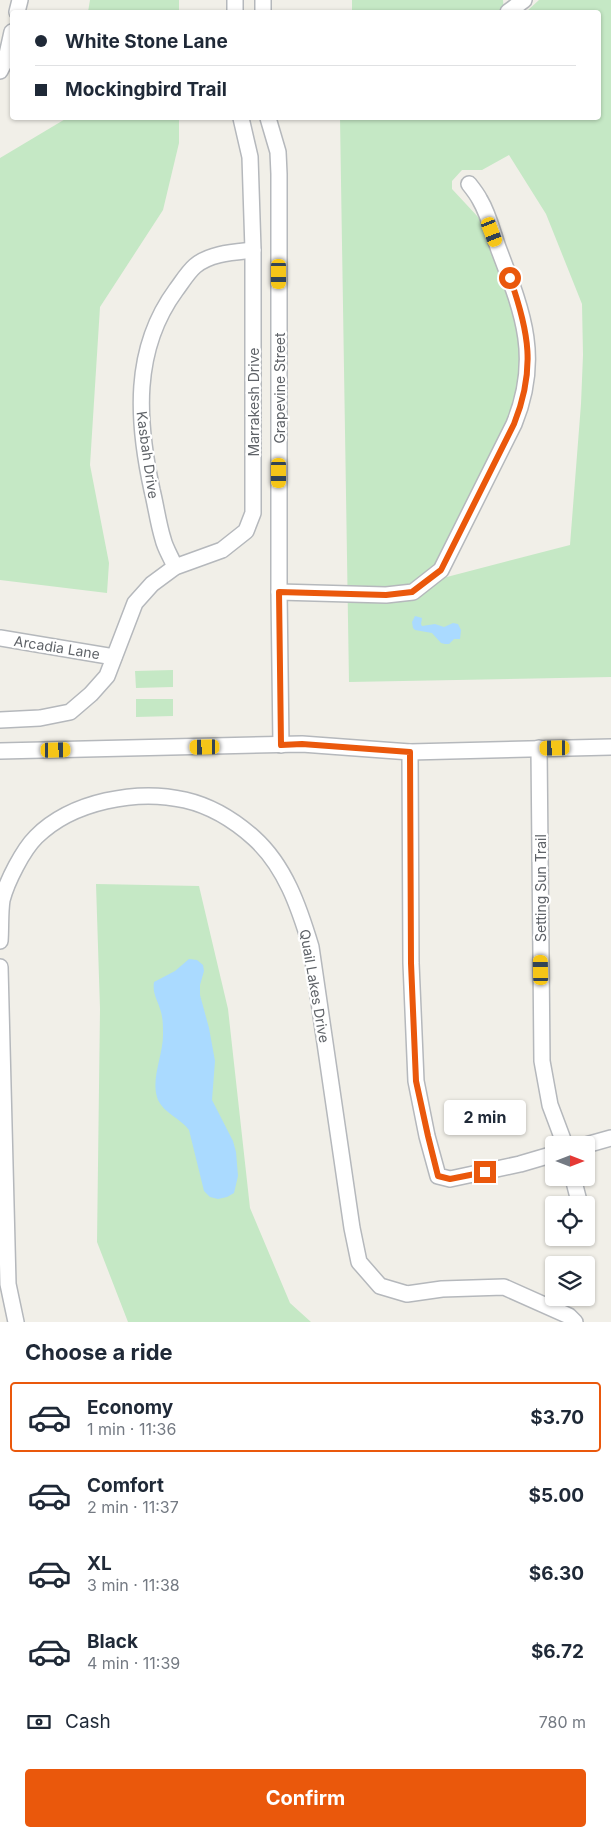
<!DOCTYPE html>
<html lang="en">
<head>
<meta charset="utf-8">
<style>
	body { margin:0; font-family:Inter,sans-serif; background:#f2f2f3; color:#1f2937; height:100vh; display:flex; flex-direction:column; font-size:19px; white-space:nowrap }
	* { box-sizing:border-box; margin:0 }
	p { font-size:16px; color:#747a83 }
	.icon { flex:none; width:28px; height:28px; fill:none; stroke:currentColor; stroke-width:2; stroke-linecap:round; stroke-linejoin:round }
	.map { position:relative; height:1322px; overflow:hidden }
	.drawer { display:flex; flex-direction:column; background:#fff; flex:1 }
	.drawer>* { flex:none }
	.banner { position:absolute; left:10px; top:10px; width:591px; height:110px; border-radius:5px; box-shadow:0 1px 4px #0004; display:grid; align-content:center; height:110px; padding:0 25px; background:#fff }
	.needle { width:32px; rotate:90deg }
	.tools { position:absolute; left:545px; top:1136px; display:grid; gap:10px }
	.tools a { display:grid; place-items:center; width:50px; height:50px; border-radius:5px; background:#fff; box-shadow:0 1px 4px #0004; font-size:25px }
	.end { position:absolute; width:22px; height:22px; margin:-11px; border:6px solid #ea580c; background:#fff; box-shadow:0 0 0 2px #fff }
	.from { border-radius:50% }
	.bubble { position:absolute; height:35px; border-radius:5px; background:#fff; box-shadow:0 1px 4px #0004; font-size:16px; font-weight:700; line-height:35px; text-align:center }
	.car { position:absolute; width:15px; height:30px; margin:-15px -8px; border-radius:6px; box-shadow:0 0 4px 1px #0007; background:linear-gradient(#f5c518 24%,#345 0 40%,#f5c518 0 76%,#345 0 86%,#f5c518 0) }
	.banner b { display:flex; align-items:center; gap:18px; height:48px; font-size:19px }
	.banner b+b { border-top:1px solid #e0e1e3 }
	.banner i { width:12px; height:12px; background:#1f2937 }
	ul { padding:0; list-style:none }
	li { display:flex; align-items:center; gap:15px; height:70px; margin:0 10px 8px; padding:0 15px; border:2px solid transparent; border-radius:5px }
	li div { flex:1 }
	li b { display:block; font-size:19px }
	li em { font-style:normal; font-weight:700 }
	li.on { border-color:#ea580c }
	li>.icon { width:45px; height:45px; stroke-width:1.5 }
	h2 { padding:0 25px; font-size:22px; line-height:60px }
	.pay { display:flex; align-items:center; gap:12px; height:55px; padding:0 25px; font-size:19px }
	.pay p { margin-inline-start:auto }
	.action { display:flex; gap:10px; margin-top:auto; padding:10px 25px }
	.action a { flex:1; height:58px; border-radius:5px; background:#ea580c; color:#fff; font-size:20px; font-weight:700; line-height:58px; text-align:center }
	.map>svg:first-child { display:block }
</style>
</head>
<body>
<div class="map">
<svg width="611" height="1322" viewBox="0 0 611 1322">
	<rect width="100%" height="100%" fill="#f1efe8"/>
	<g fill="#c5e8c5" fill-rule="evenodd">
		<polygon points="90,0 179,0 179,12 88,12"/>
		<polygon points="352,0 503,0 504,12 352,12"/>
		<path d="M539,0h72v677l-262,5 -9,-564h259v-106h-73zM509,155l37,59 36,90 1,51 -2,49 -11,141 -127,33 72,-175 6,-32 -2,-33 -3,-15 -12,-41 -19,-53 -6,-11 -27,-29v-8l10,-11h20z"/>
		<polygon points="67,118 179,118 179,143 163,210 100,307 90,465 109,563 107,593 0,580 0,158"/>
		<polygon points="173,670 173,687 136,688 135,671"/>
		<polygon points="136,699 173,699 173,716 136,717"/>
		<polygon points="96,884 199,886 228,1009 250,1208 290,1303 311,1322 128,1322 97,1242 100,1009"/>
	</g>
	<g fill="#aadaff">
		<polygon points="415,616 422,618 421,624 422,626 435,624 444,627 453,623 458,624 461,630 460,639 454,639 449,644 445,644 441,643 432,633 415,630 413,628 412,622"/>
		<path d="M189,959l8,1 6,5 1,6 -4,14v10l9,33 6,33 -3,39 21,41 3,11 2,24 -4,17 -7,4 -9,2 -8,-2 -6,-6 -15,-61c-8,-11 -25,-17 -31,-30 -8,-20 5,-44 5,-65 0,-8 0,-16 -2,-23 -3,-12 -9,-18 -7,-30l21,-11z"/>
	</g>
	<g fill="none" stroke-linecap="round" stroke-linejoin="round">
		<g stroke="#b5b8bc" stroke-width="18">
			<g id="minor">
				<polyline points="263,0 263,12"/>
				<polyline points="17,12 20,0"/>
				<polyline points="235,12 235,0"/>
				<polyline points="508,12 524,0"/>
				<polyline points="0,71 6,59 12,32"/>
				<polyline points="268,118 278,152 279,174 279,592 281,745"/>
				<path d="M175,567c-4,-10 -10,-19 -12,-28 -5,-16 -7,-33 -11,-49 -15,-69 -20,-140 24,-200 6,-8 12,-18 19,-24 15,-13 40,-14 58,-16"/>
				<path d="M279,592l107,3 27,-3 28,-22 73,-146c27,-66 9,-111 -15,-174 -6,-16 -10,-35 -19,-50 -3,-6 -7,-11 -11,-16"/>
				<polyline points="0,638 114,657"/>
				<polyline points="0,720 40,718 70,712 91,694 107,676 135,603 152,584 175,567 222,550 246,531 253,513 253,250 250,157 241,118"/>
				<polyline points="539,748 542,1061 550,1105 565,1145"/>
				<polyline points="0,751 302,744 410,752 611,747"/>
				<polyline points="410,752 411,963 416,1081 427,1136 438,1176 450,1179 520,1164 554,1154"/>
				<path d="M0,941c1,-13 0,-28 2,-41 5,-19 21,-50 34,-63 36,-36 101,-48 149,-37 26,6 49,20 69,38 31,28 45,69 57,109l41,281 7,34 21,24 27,8 35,-5 62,-2 65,29 6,6"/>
				<polyline points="0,967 8,1284 16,1322"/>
				<polyline points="586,1145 611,1138"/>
				<polyline points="573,1178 580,1205"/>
			</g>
		</g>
		<use href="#minor" stroke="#fff" stroke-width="15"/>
	</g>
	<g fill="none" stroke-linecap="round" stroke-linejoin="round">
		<path stroke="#ea580c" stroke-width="6" d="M485,1172l-35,7 -12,-3 -10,-40 -12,-55 -5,-118 -1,-211 -108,-8 -21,1 -2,-153 107,3 26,-3 29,-22 73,-146c22,-55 15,-92 -4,-146"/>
	</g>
	<g text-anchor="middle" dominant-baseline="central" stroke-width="4.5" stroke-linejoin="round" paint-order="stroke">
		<g font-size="14" fill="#5f6368" stroke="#fff">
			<text transform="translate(279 388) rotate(-90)">Grapevine Street</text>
			<text transform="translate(253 402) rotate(-90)">Marrakesh Drive</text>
			<text transform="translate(148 455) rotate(82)">Kasbah Drive</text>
			<text transform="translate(57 647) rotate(9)">Arcadia Lane</text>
			<text transform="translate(540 888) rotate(-90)">Setting Sun Trail</text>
			<text transform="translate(315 986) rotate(80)">Quail Lakes Drive</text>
		</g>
	</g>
</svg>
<div class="tools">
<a><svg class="needle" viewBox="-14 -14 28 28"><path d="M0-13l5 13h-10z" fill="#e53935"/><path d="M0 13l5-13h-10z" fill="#747a83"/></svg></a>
<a><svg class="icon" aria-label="locate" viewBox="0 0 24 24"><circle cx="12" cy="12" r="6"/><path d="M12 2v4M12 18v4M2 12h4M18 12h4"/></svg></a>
<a><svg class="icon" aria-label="layers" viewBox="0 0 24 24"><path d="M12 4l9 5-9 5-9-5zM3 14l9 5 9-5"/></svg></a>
</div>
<i class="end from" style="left:510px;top:278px"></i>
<i class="end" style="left:485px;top:1172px"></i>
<div class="bubble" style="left:444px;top:1100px;width:82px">2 min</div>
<i class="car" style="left:492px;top:232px;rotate:159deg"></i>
<i class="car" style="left:279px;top:274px;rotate:180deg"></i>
<i class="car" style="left:279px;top:473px;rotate:180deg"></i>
<i class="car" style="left:205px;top:747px;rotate:269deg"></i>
<i class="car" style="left:555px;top:748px;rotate:269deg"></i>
<i class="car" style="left:56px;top:750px;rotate:89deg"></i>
<i class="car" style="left:541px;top:970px;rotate:359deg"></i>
<div class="banner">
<b><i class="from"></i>White Stone Lane</b>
<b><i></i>Mockingbird Trail</b>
</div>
</div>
<section class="drawer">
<h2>Choose a ride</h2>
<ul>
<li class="on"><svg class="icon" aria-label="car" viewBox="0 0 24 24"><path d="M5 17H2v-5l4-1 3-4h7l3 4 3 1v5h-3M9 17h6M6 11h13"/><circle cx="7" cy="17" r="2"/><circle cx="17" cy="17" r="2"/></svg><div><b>Economy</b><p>1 min · 11:36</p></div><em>$3.70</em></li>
<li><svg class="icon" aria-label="car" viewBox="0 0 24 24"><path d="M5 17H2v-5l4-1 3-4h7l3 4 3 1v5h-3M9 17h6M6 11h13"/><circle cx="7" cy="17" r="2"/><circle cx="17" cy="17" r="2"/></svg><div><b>Comfort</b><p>2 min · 11:37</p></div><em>$5.00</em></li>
<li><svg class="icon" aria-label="car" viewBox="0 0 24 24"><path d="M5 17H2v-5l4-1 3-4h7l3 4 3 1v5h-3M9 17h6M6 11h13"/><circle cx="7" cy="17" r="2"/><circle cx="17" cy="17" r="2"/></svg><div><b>XL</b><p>3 min · 11:38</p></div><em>$6.30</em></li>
<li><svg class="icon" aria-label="car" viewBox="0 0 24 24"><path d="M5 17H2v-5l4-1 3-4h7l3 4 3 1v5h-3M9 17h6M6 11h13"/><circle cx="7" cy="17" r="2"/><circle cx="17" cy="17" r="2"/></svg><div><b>Black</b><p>4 min · 11:39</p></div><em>$6.72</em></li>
</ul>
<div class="pay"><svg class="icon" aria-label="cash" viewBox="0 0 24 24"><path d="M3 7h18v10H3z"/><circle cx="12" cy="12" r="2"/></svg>Cash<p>780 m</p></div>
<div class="action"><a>Confirm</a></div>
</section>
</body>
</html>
